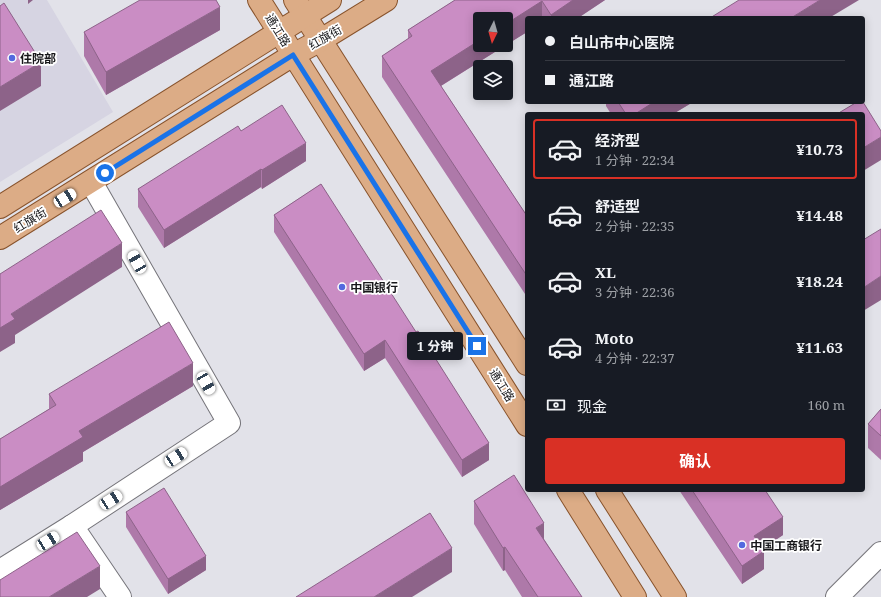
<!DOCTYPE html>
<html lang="zh">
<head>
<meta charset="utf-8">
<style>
	body { margin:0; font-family:"Noto Serif","Noto Sans SC",serif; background:#242831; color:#f1f3f6; height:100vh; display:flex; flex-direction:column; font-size:15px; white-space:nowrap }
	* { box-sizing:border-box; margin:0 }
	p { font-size:13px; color:#9ea1a6 }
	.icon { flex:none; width:22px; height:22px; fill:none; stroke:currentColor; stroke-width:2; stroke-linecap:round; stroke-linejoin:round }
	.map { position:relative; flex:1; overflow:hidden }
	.side { position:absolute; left:525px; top:112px; width:340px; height:380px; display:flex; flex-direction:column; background:#171b24; border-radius:4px; box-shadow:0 2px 10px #0003 }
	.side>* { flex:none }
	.banner { position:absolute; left:525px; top:16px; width:340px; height:88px; border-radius:4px; box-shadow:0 2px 10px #0003; display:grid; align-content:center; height:88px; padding:0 20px; background:#171b24 }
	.needle { width:26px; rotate:185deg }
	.buttons { position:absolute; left:473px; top:12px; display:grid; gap:8px }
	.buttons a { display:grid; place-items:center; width:40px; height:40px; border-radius:4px; background:#171b24; box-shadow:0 2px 10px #0003; font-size:20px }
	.end { position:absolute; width:18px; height:18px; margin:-9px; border:5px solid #1a73e8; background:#fff; box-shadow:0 0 0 2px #fff }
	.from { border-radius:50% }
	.bubble { position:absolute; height:28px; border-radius:4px; background:#171b24; box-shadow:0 2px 10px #0003; font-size:13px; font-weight:700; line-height:28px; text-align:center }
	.car { position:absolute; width:12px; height:24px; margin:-12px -6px; border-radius:5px; box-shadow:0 0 3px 1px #0007; background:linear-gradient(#fff 24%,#345 0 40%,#fff 0 76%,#345 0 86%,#fff 0) }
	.banner b { display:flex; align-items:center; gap:14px; height:38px; font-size:15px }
	.banner b+b { border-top:1px solid #363941 }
	.banner i { width:10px; height:10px; background:#f1f3f6 }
	ul { padding:7px 0 0; list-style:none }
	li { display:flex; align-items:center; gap:12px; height:60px; margin:0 8px 6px; padding:0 12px; border:2px solid transparent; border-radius:4px }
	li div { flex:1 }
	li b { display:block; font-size:15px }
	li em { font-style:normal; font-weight:700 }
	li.selected { border-color:#d93025 }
	li>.icon { width:36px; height:36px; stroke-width:1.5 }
	.pay { display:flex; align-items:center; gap:10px; height:44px; padding:0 20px; font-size:15px }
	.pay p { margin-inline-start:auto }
	.cta { display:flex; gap:8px; margin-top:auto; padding:8px 20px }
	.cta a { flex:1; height:46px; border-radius:4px; background:#d93025; color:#fff; font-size:16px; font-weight:700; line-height:46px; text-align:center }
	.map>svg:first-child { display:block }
</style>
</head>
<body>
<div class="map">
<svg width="881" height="597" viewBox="0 0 881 597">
	<rect width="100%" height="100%" fill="#e2e2e9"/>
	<polygon fill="#d6d4e2" points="0,0 47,0 113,112 0,182"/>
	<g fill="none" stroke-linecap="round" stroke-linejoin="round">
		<g stroke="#75747a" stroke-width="24">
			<g id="minor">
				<polyline points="91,182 229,423 72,526 120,597"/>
				<polyline points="0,571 72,526"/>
				<polyline points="837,597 881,553"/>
			</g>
		</g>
		<g stroke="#88532c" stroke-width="24">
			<g id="major">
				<polyline points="259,0 527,425"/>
				<polyline points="295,0 527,364"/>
				<polyline points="0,207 330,0"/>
				<polyline points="0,238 293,55 321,40 386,0"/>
				<polyline points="568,490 635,597"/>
				<polyline points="607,490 675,597"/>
			</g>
		</g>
		<use href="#minor" stroke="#fff" stroke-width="22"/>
		<use href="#major" stroke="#dcac86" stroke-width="22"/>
	</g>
	<g fill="#ae79a9">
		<polygon points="455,0 605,0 578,18 527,18 527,32 506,45 506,19 480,45 506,45 441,86 527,216 527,297 382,77 382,56 408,39 408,30"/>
		<polygon points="220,30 106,95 84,56 84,32"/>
		<polygon points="606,102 693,102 673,114 611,114 606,106"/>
		<polygon points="241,131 306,161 262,189 261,187 164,248 138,207 138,189"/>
		<polygon points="321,184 489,460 462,477 385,358 364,371 274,232 274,215"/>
		<polygon points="193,386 83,452 83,461 0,510 0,439 49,409 49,394"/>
		<polygon points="881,409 881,460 868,448 868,424"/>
		<polygon points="679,490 765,490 783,535 762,549 764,569 742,584"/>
		<polygon points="474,501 544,539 582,597 522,597 505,570 503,571 474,524"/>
		<polygon points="126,512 206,570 168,594 126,527"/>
	</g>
	<g fill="#8d6389">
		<polygon points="28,0 33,0 28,4"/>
		<polygon points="573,0 605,0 578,18 551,18 551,15"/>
		<polygon points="820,0 859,0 829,18 791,18"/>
		<polygon points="542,1 542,18 527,18 527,32 506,45 506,24"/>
		<polygon points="220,7 220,30 106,95 106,72"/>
		<polygon points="480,40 480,45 506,45 431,92 431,71"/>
		<polygon points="41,62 41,86 0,111 0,87"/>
		<polygon points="654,102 693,102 673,114 635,114"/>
		<polygon points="881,137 881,160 863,171 863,148"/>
		<polygon points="306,143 306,161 262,189 262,170"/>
		<polygon points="261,169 261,187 164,248 164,230"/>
		<polygon points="122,243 122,267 15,335 15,343 0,352 0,328 11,314"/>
		<polygon points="881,276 881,300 863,311 863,288"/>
		<polygon points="385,340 385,358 364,371 364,354"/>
		<polygon points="193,363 193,386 83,452 83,461 0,510 0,487 79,431"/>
		<polygon points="489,443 489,460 462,477 462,460"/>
		<polygon points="783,517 783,535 754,554 754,536"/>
		<polygon points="544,523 544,546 536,528"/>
		<polygon points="505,547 505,570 503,571 503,548"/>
		<polygon points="452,548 452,572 412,597 374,597"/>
		<polygon points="764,551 764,569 742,584 742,566"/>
		<polygon points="206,556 206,570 168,594 168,579"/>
		<polygon points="100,566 100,589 87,597 49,597"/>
	</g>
	<g fill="#ca8dc4" stroke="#8d6389">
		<polygon points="140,0 216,0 220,7 106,72 84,32"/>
		<polygon points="455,0 573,0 551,15 542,1 506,24 506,19 480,19 480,40 431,71 527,216 527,276 382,56 412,36 408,30"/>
		<polygon points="739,0 820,0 791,18 710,18"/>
		<polygon points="4,3 41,62 0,87 0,6"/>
		<polygon points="618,102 654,102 635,114 626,114"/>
		<polygon points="857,102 863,102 881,131 881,137 863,148 863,114 837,114"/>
		<polygon points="282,105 306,143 262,170 261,169 164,230 138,189 238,126 241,131"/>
		<polygon points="321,184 416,332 418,331 489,443 462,460 385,340 364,354 274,215"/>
		<polygon points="101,210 122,243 11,314 15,319 0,328 0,274"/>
		<polygon points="881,229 881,276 863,288 863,240"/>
		<polygon points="169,322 193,363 79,431 83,437 0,487 0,439 56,405 49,394"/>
		<polygon points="881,409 881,436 868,424"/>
		<polygon points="514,475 544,523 536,528 582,597 538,597 505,547 503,548 474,501"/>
		<polygon points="164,488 206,556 168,579 126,512"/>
		<polygon points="692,490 765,490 783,517 754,536 764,551 742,566"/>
		<polygon points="430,513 452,548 374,597 296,597"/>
		<polygon points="77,532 100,566 49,597 0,597 0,580"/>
	</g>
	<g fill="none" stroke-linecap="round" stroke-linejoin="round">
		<polyline stroke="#1a73e8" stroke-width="5" points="105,173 293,55 477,346"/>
	</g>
	<g fill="#5469df" stroke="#fff" stroke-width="1.5">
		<circle cx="12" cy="58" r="4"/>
		<circle cx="342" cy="287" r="4"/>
		<circle cx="742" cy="545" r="4"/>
	</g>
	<g text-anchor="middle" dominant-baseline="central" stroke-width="3.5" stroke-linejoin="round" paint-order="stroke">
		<g font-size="12" fill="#17171a" stroke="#fff">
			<text transform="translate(278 30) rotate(58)">通江路</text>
			<text transform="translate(325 37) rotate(-30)">红旗街</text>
			<text transform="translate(30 220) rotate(-32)">红旗街</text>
			<text transform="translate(502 385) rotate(58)">通江路</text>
		</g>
		<g font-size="12" font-weight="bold" fill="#17171a" stroke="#fff" text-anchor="start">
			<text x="20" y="58">住院部</text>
			<text x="350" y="287">中国银行</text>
			<text x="750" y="545">中国工商银行</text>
		</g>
	</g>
</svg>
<div class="buttons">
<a><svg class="needle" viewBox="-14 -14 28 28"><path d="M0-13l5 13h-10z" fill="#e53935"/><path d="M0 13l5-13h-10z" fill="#9ea1a6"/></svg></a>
<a><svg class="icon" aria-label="layers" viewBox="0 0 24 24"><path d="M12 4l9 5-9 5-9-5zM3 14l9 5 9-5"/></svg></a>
</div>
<i class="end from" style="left:105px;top:173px"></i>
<i class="end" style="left:477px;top:346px"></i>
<div class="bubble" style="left:407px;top:332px;width:56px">1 分钟</div>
<i class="car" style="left:65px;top:198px;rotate:58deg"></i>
<i class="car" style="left:137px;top:262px;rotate:330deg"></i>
<i class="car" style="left:206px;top:383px;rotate:150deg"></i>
<i class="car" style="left:176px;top:457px;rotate:57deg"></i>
<i class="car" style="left:111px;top:500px;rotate:57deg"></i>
<i class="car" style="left:48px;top:541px;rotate:58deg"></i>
<div class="banner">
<b><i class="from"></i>白山市中心医院</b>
<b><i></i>通江路</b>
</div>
<section class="side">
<ul>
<li class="selected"><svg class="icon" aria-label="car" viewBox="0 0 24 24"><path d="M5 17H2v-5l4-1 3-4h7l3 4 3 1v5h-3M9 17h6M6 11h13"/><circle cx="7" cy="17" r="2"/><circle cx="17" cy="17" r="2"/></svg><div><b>经济型</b><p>1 分钟 · 22:34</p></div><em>¥10.73</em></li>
<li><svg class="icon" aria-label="car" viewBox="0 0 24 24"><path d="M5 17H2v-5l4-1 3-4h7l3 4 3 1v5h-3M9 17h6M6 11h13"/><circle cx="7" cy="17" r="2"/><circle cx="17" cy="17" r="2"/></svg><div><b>舒适型</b><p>2 分钟 · 22:35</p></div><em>¥14.48</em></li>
<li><svg class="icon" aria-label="car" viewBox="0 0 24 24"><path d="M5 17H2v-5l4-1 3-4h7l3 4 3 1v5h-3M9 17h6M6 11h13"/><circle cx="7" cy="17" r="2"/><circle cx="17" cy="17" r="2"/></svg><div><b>XL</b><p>3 分钟 · 22:36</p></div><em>¥18.24</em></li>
<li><svg class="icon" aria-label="car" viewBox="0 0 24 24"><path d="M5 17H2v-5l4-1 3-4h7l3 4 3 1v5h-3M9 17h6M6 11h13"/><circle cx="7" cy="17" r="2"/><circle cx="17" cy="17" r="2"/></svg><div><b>Moto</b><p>4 分钟 · 22:37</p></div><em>¥11.63</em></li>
</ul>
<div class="pay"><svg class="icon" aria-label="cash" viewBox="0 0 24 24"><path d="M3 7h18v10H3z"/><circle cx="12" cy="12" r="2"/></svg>现金<p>160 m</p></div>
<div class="cta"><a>确认</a></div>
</section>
</div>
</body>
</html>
